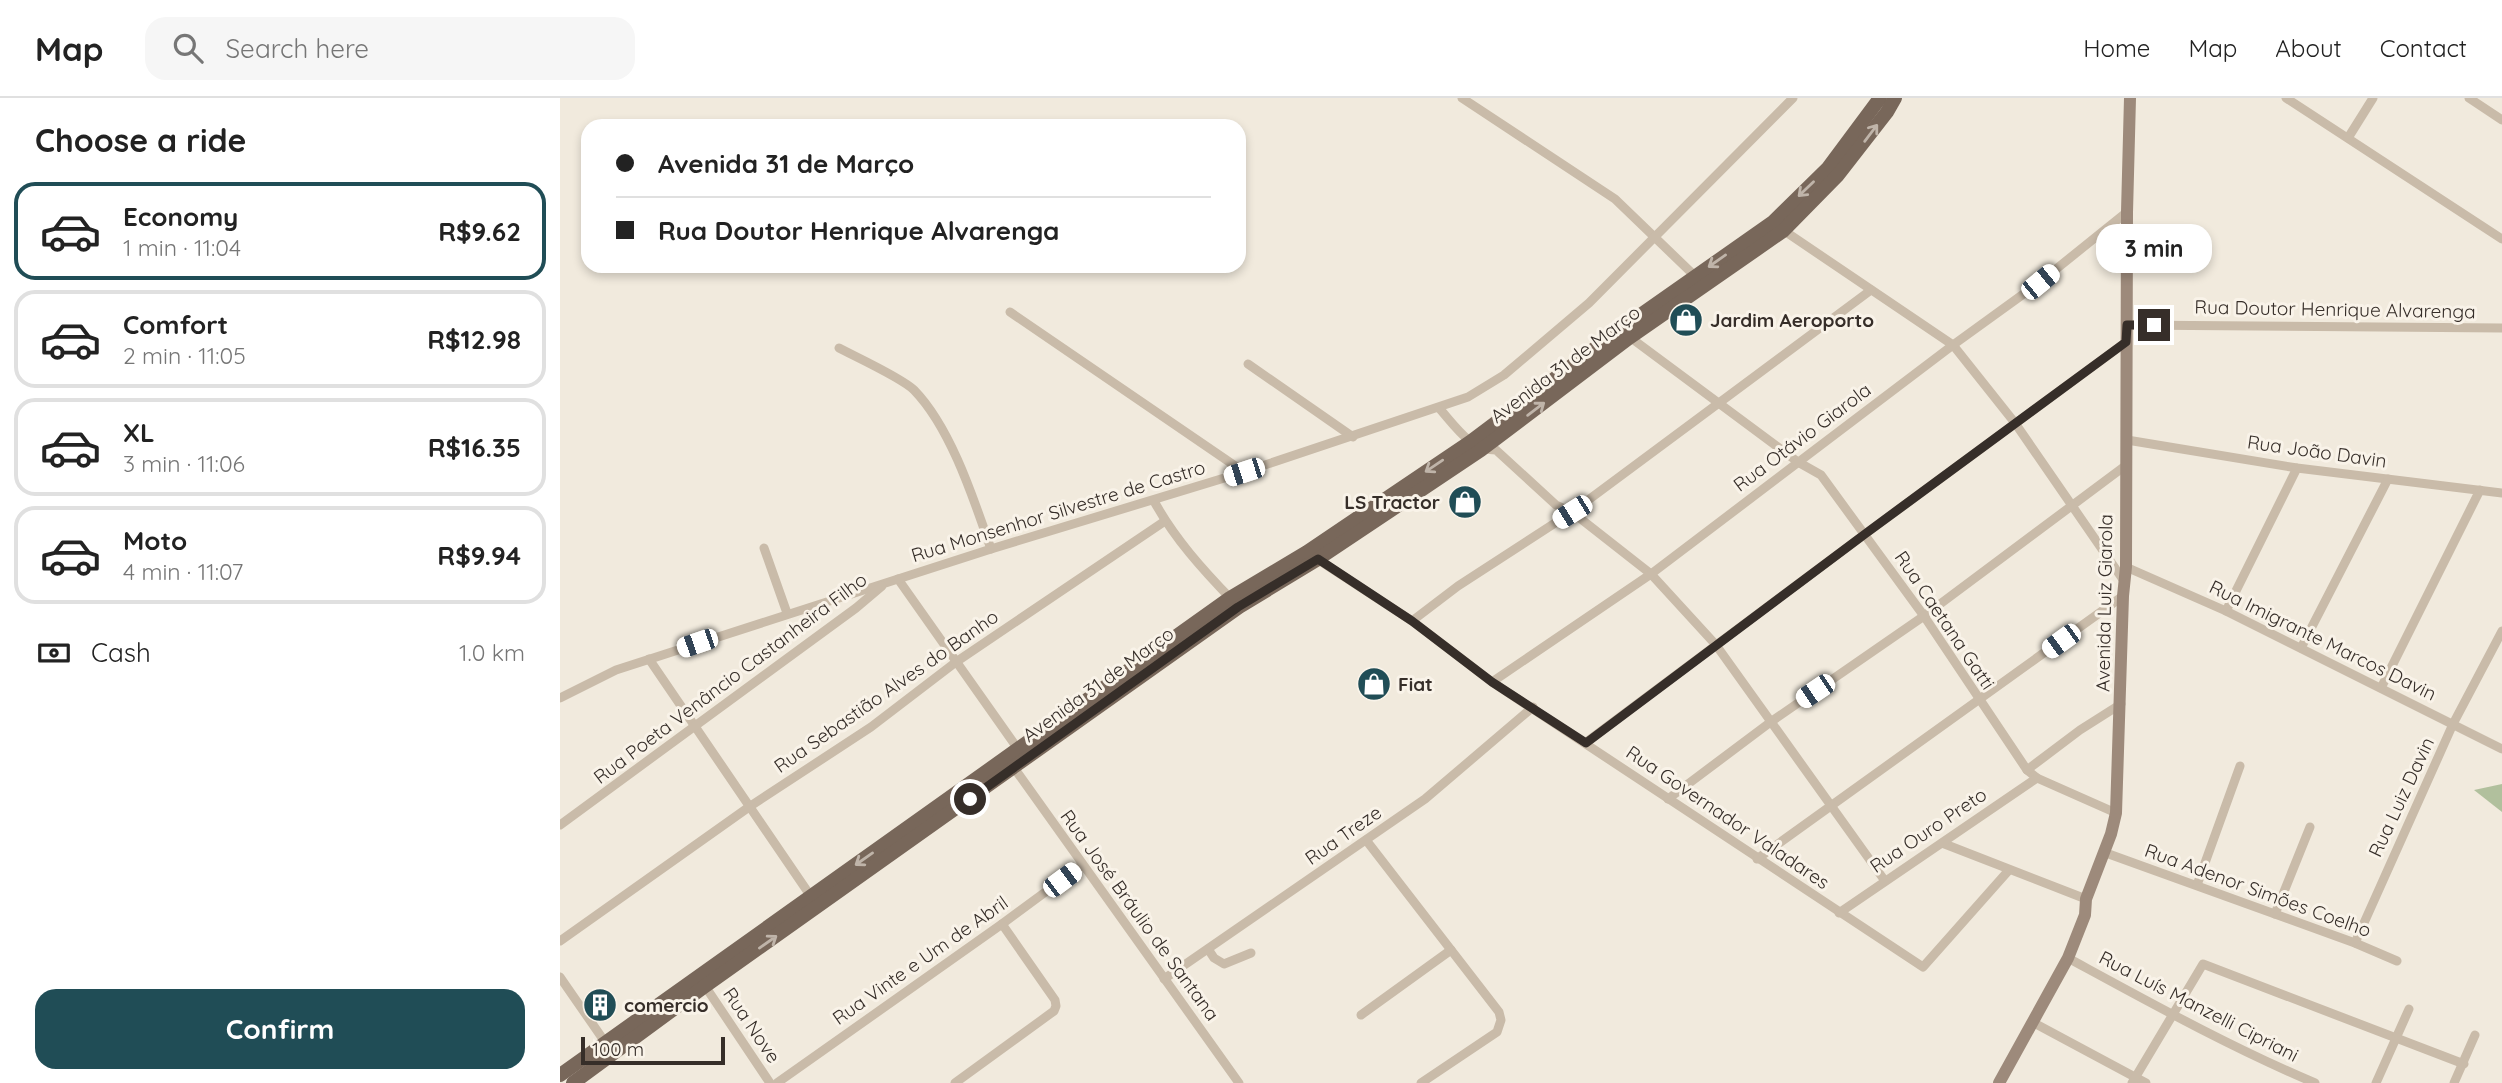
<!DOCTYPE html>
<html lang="en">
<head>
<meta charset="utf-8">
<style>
	body { margin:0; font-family:Quicksand,sans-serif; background:#f6f6f6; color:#222; height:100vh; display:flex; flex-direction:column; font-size:26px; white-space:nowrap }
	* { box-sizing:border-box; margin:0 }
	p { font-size:23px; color:#767676 }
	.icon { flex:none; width:38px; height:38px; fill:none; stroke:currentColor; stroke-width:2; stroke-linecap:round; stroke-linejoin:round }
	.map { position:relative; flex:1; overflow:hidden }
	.drawer { display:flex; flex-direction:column; background:#fff; width:560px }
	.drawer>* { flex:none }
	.guide { position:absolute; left:21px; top:21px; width:665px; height:154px; border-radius:21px; box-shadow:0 4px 10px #0003; display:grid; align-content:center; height:154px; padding:0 35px; background:#fff }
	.scale { position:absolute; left:21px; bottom:18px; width:144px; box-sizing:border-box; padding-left:7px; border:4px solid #362e29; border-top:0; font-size:19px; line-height:24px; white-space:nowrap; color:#362e29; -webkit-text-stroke:5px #f9f3e9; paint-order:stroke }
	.end { position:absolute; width:32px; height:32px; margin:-16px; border:9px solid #362e29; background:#fff; box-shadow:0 0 0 4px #fff }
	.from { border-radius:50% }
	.bubble { position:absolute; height:49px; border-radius:21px; background:#fff; box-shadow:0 4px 10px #0003; font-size:23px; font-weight:800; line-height:49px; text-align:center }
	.car { position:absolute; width:21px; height:42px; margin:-21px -10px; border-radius:9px; box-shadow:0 0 5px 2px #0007; background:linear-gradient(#fff 24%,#345 0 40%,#fff 0 76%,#345 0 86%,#fff 0) }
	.guide b { display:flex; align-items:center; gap:24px; height:66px; font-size:26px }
	.guide b+b { border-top:2px solid #e0e0e0 }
	.guide i { width:18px; height:18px; background:#222 }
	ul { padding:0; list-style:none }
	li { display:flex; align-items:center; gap:21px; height:98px; margin:0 14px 10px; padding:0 21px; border:4px solid #e0e0e0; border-radius:21px }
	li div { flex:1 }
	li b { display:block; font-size:26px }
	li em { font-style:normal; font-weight:800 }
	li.on { border-color:#204d56 }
	li>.icon { width:63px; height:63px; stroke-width:1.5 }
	h2 { padding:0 35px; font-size:32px; line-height:84px }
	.pay { display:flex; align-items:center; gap:18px; height:77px; padding:0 35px; font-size:26px }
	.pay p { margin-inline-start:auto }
	.primary-button { display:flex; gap:14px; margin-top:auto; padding:14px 35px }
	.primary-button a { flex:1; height:80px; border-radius:21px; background:#204d56; color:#fff; font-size:28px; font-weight:800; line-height:80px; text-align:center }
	header { display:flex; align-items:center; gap:42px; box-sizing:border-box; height:98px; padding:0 35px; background:#fff; border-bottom:2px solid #e0e0e0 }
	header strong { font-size:33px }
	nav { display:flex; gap:38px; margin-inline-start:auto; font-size:24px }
	.search { width:490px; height:63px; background:#f6f6f6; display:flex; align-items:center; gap:18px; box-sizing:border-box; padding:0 24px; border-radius:21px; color:#767676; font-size:26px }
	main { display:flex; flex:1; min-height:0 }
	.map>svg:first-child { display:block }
</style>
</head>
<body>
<header>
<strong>Map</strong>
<div class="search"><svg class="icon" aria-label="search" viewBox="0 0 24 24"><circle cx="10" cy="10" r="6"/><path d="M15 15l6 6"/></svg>Search here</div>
<nav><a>Home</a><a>Map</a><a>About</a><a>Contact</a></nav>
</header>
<main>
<section class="drawer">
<h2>Choose a ride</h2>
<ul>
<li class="on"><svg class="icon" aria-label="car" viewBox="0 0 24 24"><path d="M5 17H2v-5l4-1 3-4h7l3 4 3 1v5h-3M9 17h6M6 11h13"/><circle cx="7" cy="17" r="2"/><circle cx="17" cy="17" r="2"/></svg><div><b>Economy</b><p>1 min · 11:04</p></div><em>R$9.62</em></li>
<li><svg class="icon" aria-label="car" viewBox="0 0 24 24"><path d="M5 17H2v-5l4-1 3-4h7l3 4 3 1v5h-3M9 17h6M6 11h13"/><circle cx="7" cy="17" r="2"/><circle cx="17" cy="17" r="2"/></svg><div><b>Comfort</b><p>2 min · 11:05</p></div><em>R$12.98</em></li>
<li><svg class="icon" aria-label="car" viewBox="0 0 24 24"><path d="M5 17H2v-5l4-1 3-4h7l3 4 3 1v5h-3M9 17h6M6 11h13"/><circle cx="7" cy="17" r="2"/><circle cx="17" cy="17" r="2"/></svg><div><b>XL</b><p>3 min · 11:06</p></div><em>R$16.35</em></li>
<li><svg class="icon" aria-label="car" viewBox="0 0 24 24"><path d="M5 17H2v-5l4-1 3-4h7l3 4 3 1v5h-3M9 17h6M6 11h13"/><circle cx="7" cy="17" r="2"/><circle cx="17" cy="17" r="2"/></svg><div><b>Moto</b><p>4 min · 11:07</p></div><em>R$9.94</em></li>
</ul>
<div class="pay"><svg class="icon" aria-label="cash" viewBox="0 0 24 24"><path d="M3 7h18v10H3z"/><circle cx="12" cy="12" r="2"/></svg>Cash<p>1.0 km</p></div>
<div class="primary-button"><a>Confirm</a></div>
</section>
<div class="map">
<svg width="1942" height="985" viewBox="0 0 1942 985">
	<rect width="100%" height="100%" fill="#f1eadd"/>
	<polygon fill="#b1c09d" points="1942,686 1942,714 1914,692"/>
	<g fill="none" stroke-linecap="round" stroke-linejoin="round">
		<g stroke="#c9bba9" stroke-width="9">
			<polyline points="902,0 1055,101 1138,181"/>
			<polyline points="1726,0 1942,141"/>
			<polyline points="1909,0 1942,22"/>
			<polyline points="1788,40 1813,0"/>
			<polyline points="1220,130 1393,247 1455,325 1564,483"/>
			<polyline points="450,214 684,374"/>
			<polyline points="1567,227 1942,230"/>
			<polyline points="1067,237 1238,364 1261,377 1364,518 1467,672 1477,680 1556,715"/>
			<path d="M279,250c17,9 63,30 75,42 37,38 60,110 77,159"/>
			<polyline points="688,266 793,339"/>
			<path d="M879,310c17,19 31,42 57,42l60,55 16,7 79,62 65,71 169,236"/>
			<polyline points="1567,342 1737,370 1942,395"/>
			<path d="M594,403c20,37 49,69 79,100"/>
			<polyline points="204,450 227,515"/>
			<polyline points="754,459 852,523 932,584 1363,869 1449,772"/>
			<polyline points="1566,469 1666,513 1942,651"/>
			<polyline points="338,481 460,654"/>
			<polyline points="1666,513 1737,370"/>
			<polyline points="852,523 898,488 1012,414 1311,192"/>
			<polyline points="1741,550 1828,381"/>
			<polyline points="89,561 254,803"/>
			<polyline points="932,584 1091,476 1393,247 1480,184 1567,114"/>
			<polyline points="1821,590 1920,392"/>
			<polyline points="0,600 56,572 431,451 684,374 908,299 944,277 1029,205 1233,0"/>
			<polyline points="1025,645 1305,436 1566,244"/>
			<polyline points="452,667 679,985"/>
			<polyline points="1467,672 1520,632 1561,606"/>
			<polyline points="1108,701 1212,623 1364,518 1565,368"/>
			<polyline points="0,727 296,510 322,488"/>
			<polyline points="806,742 939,914 941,922 937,934 861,985"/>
			<polyline points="1382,745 1526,801"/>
			<polyline points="1546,755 1795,845 1837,863"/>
			<polyline points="1197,761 1563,498"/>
			<polyline points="1637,787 1680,668"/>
			<polyline points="1279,815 1477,680"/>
			<polyline points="1715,816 1750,729"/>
			<polyline points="0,843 189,709 311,629 396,564 605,423"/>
			<polyline points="1795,845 1893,626 1942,533"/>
			<polyline points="648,851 654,860 664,866 691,855"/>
			<path d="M1508,860c81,44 162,89 247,125"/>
			<polyline points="0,879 47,947"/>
			<polyline points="604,881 865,701 973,609"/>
			<polyline points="145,888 210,985"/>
			<polyline points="801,917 891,852"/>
			<polyline points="1474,925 1586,985"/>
			<polyline points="217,985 442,826 522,767"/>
			<polyline points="395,985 494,913 496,908 495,902 442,826"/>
			<polyline points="1572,985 1643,866 1904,966"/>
			<polyline points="1816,985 1849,911"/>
			<polyline points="1894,985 1915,937"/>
		</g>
		<polyline stroke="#9d8a7b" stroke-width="12" points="1439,985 1508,860 1525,817 1526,801 1551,736 1556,715 1563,498 1566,469 1567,114 1570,0"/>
		<g stroke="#78675a" stroke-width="14">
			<polyline points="0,977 670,500 747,454 910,344 1062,230 1213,124 1268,70 1320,0"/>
			<polyline points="13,985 145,888 679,509 758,461 921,352 1069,240 1223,133 1278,77 1327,14 1335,0"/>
		</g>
	</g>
	<defs><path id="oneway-shaft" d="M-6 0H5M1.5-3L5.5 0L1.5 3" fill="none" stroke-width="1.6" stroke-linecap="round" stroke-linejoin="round" transform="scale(1.75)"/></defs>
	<g stroke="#bfb4a9">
		<use href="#oneway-shaft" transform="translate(1311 35) rotate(-53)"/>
		<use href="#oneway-shaft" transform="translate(1246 91) rotate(136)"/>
		<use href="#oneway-shaft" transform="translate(1157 163) rotate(145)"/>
		<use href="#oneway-shaft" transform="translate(976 311) rotate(-37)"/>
		<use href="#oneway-shaft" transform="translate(874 368) rotate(146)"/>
		<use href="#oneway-shaft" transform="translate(304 761) rotate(145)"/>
		<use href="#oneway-shaft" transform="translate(208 844) rotate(-35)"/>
	</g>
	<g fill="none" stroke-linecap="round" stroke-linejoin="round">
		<polyline stroke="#362e29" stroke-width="9" points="410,701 678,509 758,461 852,523 932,584 1026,645 1305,436 1566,244 1567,227 1594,227"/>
	</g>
	<defs>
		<g id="shop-disc" transform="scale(1.75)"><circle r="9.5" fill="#204d56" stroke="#f9f3e9"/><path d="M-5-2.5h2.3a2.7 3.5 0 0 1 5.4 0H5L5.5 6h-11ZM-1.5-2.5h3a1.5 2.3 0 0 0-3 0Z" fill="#fff"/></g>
		<g id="building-disc" transform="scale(1.75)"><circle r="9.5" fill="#204d56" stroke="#f9f3e9"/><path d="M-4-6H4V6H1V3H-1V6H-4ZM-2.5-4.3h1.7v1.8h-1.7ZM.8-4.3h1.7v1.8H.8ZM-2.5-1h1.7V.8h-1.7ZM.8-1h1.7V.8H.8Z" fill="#fff"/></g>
	</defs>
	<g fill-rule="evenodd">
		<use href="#shop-disc" x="1126" y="222"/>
		<use href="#shop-disc" x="905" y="404"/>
		<use href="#shop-disc" x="814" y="586"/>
		<use href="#building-disc" x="40" y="907"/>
	</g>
	<g text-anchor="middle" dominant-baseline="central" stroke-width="6" stroke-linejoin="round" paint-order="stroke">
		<g font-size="19" fill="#362e29" stroke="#f9f3e9">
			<text transform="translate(1775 211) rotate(1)">Rua Doutor Henrique Alvarenga</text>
			<text transform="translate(1005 266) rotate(-37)">Avenida 31 de Março</text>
			<text transform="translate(1242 339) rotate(-37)">Rua Otávio Giarola</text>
			<text transform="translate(1757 353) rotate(8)">Rua João Davin</text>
			<text transform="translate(498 413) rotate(-17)">Rua Monsenhor Silvestre de Castro</text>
			<text transform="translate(1544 505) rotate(-89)">Avenida Luiz Giarola</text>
			<text transform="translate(1385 522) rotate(56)">Rua Caetana Gatti</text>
			<text transform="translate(1763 542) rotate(26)">Rua Imigrante Marcos Davin</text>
			<text transform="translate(170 580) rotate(-37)">Rua Poeta Venâncio Castanheira Filho</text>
			<text transform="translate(538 586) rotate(-36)">Avenida 31 de Março</text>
			<text transform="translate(326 593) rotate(-35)">Rua Sebastião Alves do Banho</text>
			<text transform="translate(1841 699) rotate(-65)">Rua Luiz Davin</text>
			<text transform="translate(1168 719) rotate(34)">Rua Governador Valadares</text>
			<text transform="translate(1368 732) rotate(-34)">Rua Ouro Preto</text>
			<text transform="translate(783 737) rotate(-35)">Rua Treze</text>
			<text transform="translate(1698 792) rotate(20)">Rua Adenor Simões Coelho</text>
			<text transform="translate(580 817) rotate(54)">Rua José Bráulio de Santana</text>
			<text transform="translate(360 862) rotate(-35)">Rua Vinte e Um de Abril</text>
			<text transform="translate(1639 908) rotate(27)">Rua Luís Manzelli Cipriani</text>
			<text transform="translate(192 927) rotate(56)">Rua Nove</text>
		</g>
		<g font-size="19" font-weight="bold" fill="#362e29" stroke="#f9f3e9" text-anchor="start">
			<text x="1150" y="222">Jardim Aeroporto</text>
			<text x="880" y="404" text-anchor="end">LS Tractor</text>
			<text x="838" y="586">Fiat</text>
			<text x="64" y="907">comercio</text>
		</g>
	</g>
</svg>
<div class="scale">100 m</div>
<i class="end from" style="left:410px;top:701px"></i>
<i class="end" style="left:1594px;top:227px"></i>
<div class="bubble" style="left:1536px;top:126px;width:116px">3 min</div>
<i class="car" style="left:1480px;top:184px;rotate:51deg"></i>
<i class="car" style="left:684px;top:374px;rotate:252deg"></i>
<i class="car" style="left:1012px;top:414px;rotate:238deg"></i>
<i class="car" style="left:1501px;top:543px;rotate:234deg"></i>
<i class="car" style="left:137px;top:545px;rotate:251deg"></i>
<i class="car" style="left:1255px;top:593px;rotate:236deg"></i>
<i class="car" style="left:502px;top:782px;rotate:53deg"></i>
<div class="guide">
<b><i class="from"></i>Avenida 31 de Março</b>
<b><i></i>Rua Doutor Henrique Alvarenga</b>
</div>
</div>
</main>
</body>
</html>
